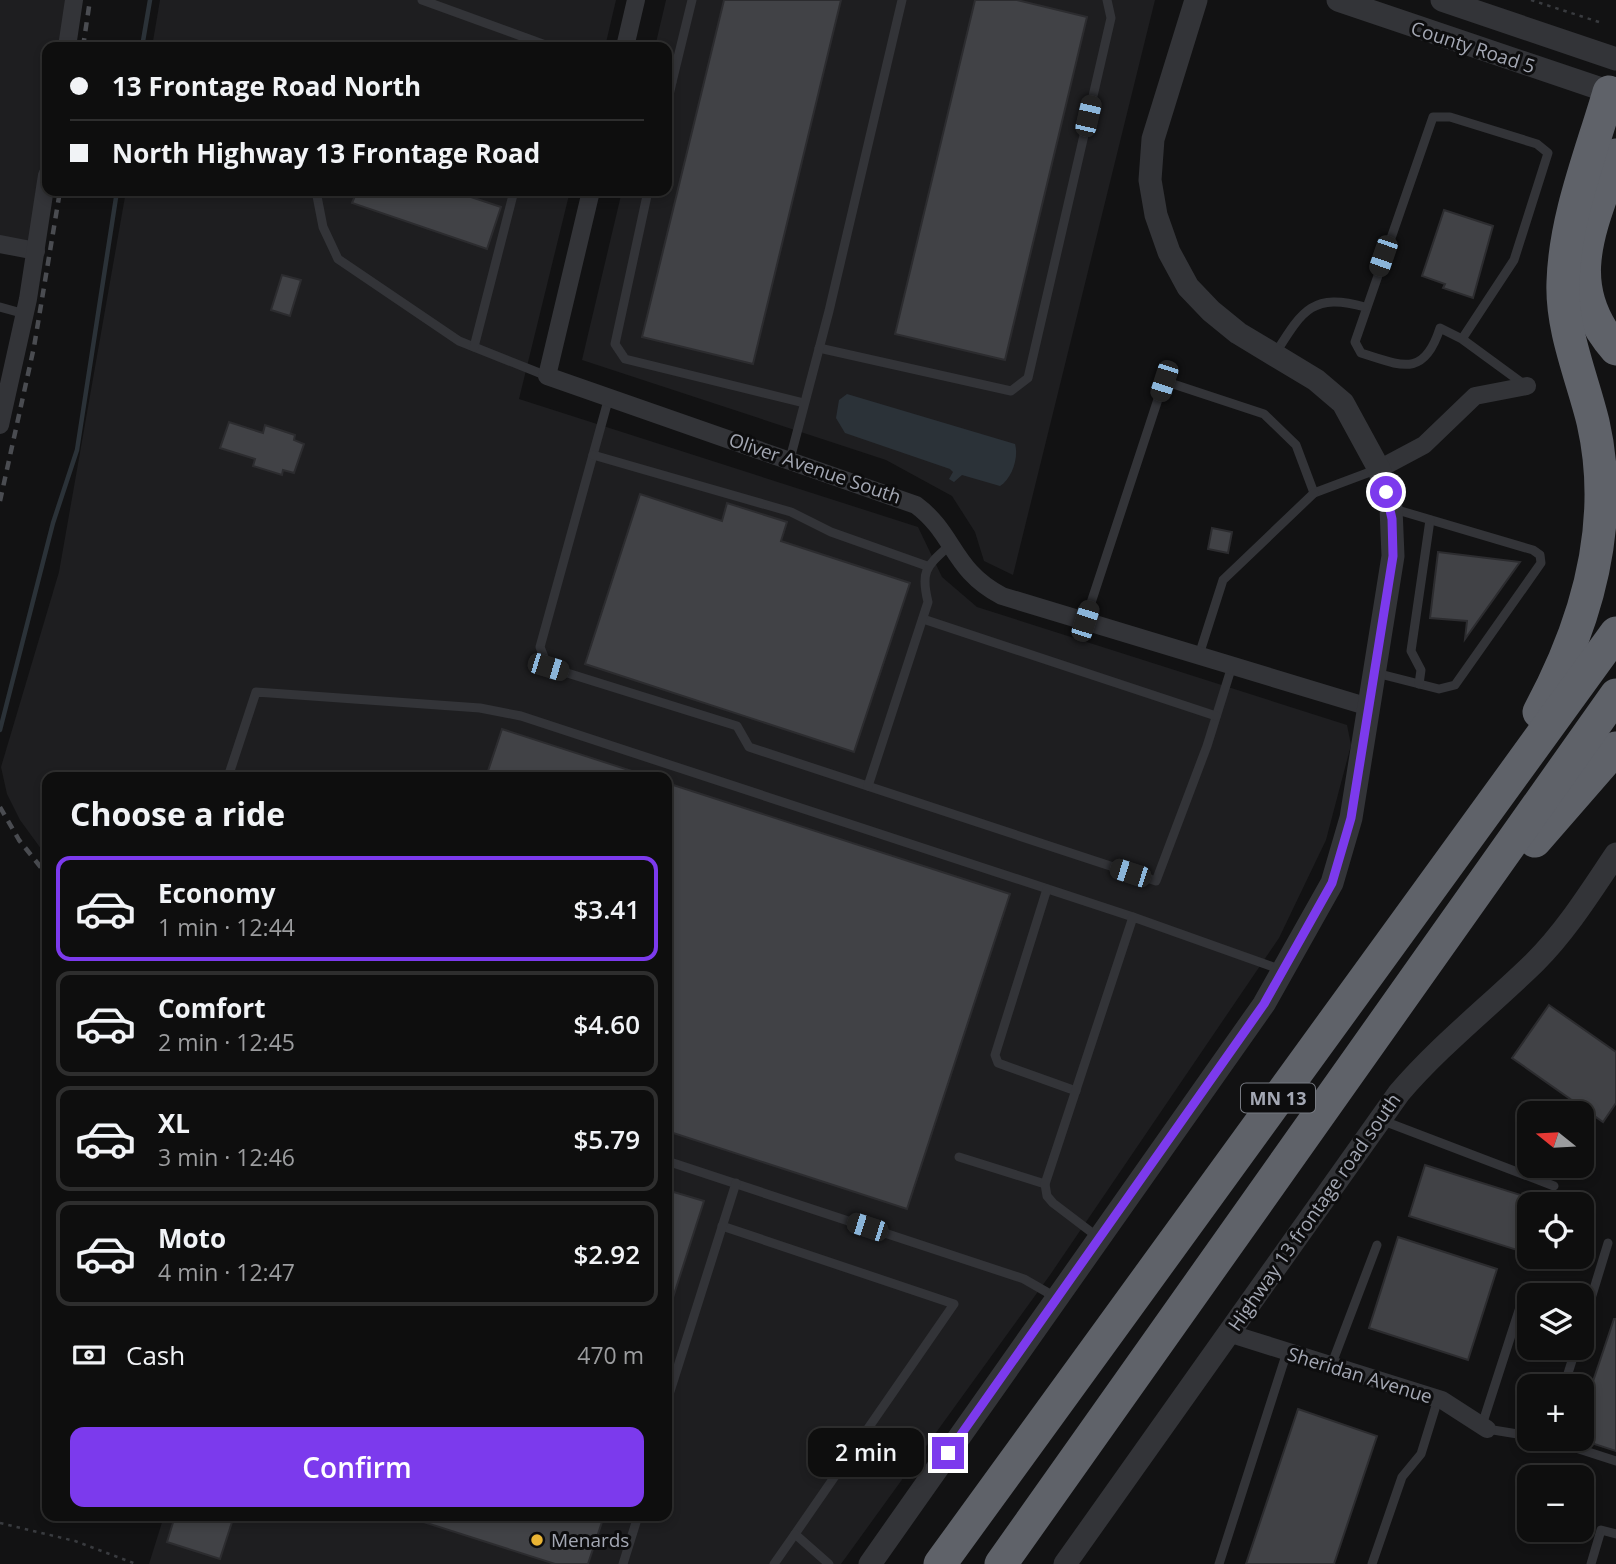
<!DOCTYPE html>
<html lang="en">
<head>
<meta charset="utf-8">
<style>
	body { margin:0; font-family:"Open Sans",sans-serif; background:#171717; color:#f1f3f6; height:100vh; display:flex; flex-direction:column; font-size:26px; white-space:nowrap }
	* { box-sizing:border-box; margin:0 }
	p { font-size:23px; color:#9b9c9e }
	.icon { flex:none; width:38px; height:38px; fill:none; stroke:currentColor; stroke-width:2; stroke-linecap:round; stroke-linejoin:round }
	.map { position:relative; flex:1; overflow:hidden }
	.sheet { position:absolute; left:42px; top:772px; width:630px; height:749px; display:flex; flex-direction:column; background:#0e0e0e; border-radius:14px; box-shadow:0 4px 10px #0003,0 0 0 2px #2e2e2e }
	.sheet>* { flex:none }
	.banner { position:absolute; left:42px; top:42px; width:630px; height:154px; border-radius:14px; box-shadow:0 4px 10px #0003,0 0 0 2px #2e2e2e; display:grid; align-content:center; height:154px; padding:0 28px; background:#0e0e0e }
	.needle { width:46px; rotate:288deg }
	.tools { position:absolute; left:1517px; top:1101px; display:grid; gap:14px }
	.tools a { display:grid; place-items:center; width:77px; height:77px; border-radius:14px; background:#0e0e0e; box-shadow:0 4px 10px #0003,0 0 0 2px #2e2e2e; font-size:35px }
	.end { position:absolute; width:32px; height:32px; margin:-16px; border:9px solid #7c3aed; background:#fff; box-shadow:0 0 0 4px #fff }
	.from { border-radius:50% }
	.bubble { position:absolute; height:49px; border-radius:14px; background:#0e0e0e; box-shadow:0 4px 10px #0003,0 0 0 2px #2e2e2e; font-size:23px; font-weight:600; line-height:49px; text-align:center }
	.car { position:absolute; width:21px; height:42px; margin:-21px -10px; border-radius:9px; box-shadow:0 0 5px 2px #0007; background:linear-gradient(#222 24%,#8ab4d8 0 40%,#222 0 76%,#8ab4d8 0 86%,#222 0) }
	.banner b { display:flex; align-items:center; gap:24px; height:66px; font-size:26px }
	.banner b+b { border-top:2px solid #2e2e2e }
	.banner i { width:18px; height:18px; background:#f1f3f6 }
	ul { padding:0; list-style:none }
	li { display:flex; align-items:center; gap:21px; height:105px; margin:0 14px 10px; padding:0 14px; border:4px solid #2e2e2e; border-radius:14px }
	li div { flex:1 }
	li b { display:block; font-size:26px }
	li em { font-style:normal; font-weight:600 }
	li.on { border-color:#7c3aed }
	li>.icon { width:63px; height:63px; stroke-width:1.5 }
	h2 { padding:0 28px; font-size:32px; line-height:84px }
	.pay { display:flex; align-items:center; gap:18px; height:77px; padding:0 28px; font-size:26px }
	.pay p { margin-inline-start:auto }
	.primary-button { display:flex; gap:14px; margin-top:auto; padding:14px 28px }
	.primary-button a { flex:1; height:80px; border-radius:14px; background:#7c3aed; color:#fff; font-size:28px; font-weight:600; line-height:80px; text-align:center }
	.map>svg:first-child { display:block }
</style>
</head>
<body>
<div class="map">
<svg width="1616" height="1564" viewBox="0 0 1616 1564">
	<rect width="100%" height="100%" fill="#121213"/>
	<g fill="#1e1e20">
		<polygon points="0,0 69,0 63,47 47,47 47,164 36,251 0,244"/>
		<polygon points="160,0 616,0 605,47 152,47"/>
		<polygon points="666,0 1155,0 1013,575 984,561 975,532 952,496 886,460 582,360 622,191 667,191 667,47 655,47"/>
		<polygon points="126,191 570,191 519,399 918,527 942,577 977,607 1347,725 1351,745 1326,840 1279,938 1050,1275 841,1564 149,1564 164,1516 667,1516 667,777 47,777 47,857 20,820 7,794 1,767 59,572"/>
	</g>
	<path fill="#2b3238" d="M847,394l168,50c4,13 -3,35 -15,42l-38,-11 -8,7 -5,-3 4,-7 -3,-3 -105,-36 -9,-15 3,-18z"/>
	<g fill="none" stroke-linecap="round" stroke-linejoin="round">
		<g stroke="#2b3238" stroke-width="4.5">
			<polyline points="142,47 150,0"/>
			<polyline points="0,730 53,523 77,450 117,191"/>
		</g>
	</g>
	<g fill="#414246" stroke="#2c2c2f" stroke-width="2">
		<polygon points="724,0 841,0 753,364 642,337"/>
		<polygon points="975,0 1017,0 1087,17 1005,360 895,334"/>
		<polygon points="357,191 453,191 501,207 487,249 352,203"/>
		<polygon points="1444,210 1493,226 1473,298 1443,288 1445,284 1422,276"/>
		<polygon points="282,275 301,280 290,316 271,310"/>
		<polygon points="229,422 263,433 265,425 295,435 294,440 304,444 294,473 283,470 282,475 253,466 255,459 220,448"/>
		<polygon points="640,494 722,521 727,503 787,522 781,541 910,583 854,752 585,664"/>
		<polygon points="1212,528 1232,532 1228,553 1208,549"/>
		<polygon points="1438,552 1520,562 1465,639 1467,621 1430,618"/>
		<polygon points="502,729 641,774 641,777 486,777"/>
		<polygon points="667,783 1010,894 907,1209 667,1131"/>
		<polygon points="1549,1005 1616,1052 1616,1103 1603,1122 1512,1058"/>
		<polygon points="1425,1165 1530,1198 1530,1254 1409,1216"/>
		<polygon points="667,1190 704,1201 669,1310 667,1309"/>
		<polygon points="1398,1237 1497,1269 1468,1360 1369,1328"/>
		<polygon points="1614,1319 1616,1319 1616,1451 1582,1440 1582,1414"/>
		<polygon points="1298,1409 1377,1436 1334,1564 1246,1564"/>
		<polygon points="175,1516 234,1516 220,1559 167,1542"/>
		<polygon points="411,1516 604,1516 588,1564 555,1564 411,1518"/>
	</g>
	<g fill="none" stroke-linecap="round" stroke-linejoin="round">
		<g stroke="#393b3f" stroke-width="2.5" stroke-dasharray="3.5 5" stroke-linecap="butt">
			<polyline points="1531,0 1602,23"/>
			<polyline points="0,1523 75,1541 136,1564"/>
		</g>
		<g stroke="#333438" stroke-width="9">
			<polyline points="422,0 551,47"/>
			<polyline points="672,82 692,0"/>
			<polyline points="667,104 672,82 668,82"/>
			<polyline points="316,191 323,227 338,259 459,341 547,376"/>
			<polyline points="648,191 615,344 625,359 804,403"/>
			<polyline points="0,307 25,314"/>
			<path d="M1462,339l52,-79 34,-107 -11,-9 -87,-27h-17l-78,225 6,11c41,13 63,25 79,-25l22,11 63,46"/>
			<polyline points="474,347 514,191"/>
			<polyline points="819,348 1011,391 1028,378 1111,18 1107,0"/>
			<path d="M1275,354c27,-43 37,-62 90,-47"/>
			<polyline points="609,397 540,647 548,667 737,726 749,747 1156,881 1207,746 1232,666"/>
			<polyline points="593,455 791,512 831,532 927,566"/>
			<polyline points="790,459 829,311 902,0"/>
			<polyline points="923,619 1216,716"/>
			<polyline points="1085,621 1164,381 1264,414 1296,445 1314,493 1378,469"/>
			<polyline points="1199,655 1223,580 1314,493"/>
			<polyline points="1376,673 1439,689 1455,685 1541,563 1540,555 1533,550 1394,509"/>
			<polyline points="1419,684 1421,670 1411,651 1430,520"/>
			<polyline points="228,777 256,692 480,708 521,716 1133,917"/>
			<path d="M868,786l60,-184c-8,-32 -1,-36 22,-57"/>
			<polyline points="1047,889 995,1055 998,1063 1076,1091"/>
			<polyline points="1381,1120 1554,1186"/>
			<polyline points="959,1157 1045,1184"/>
			<polyline points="667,1161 1024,1279 1057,1298"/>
			<polyline points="722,1226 954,1304 795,1534"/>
			<polyline points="1099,1238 1053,1203 1047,1196 1045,1184 1133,917 1282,970"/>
			<polyline points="1582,1328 1608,1243"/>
			<polyline points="1331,1366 1377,1245"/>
			<polyline points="1564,1386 1576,1348"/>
			<polyline points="667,1401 736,1183"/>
			<polyline points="1482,1425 1524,1295"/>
			<polyline points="1487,1429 1530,1436"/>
			<polyline points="1548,1439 1616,1461"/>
			<polyline points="623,1564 638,1516"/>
			<polyline points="774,1564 795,1534 829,1564"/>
			<polyline points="1219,1564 1287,1352"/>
			<polyline points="1372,1564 1402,1477 1421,1454 1438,1399"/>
			<polyline points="1591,1564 1601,1530 1616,1534"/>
		</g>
		<g stroke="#333438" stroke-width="18">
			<polyline points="67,47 74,0"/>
			<polyline points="625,47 636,0"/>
			<path d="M591,191l-44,185 369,129c39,29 36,65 86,91l367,111"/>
			<polyline points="0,244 36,251"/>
			<polyline points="0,425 28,299 47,175"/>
			<polyline points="1379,469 1424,445 1475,396 1527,386"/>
			<polyline points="1228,1333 1442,1400 1487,1429"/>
		</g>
		<g stroke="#333438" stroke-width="23">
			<polyline points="1338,0 1616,94"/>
			<polyline points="1442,0 1616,59"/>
			<polyline points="870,1564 1264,1004 1332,883 1351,818 1393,556 1391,508 1379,469 1343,403 1316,380 1238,333 1211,311 1188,287 1169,252 1156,215 1150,180 1153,139 1196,0"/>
			<path d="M1065,1564l334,-471c41,-48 91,-87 136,-131 32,-32 56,-71 81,-108"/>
		</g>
		<g stroke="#5f6269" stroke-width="33">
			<path d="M1616,155c-24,70 -57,130 0,194"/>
			<path d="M1539,712c48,-89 77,-189 54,-290 -11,-45 -32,-93 -30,-140 2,-65 28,-128 46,-190"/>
			<polyline points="1535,841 1616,748"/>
			<polyline points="940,1564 1616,633"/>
			<polyline points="1001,1564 1616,695"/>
		</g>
		<g stroke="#4a4c51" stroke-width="4.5" stroke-dasharray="9 7" stroke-linecap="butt">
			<polyline points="83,47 90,0"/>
			<polyline points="0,501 34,347 60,191"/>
			<polyline points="0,807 19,840 47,875"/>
		</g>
	</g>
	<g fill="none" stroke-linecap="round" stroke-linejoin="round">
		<polyline stroke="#7c3aed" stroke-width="9" points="948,1453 1264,1004 1332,883 1351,818 1393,556 1392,519 1386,492"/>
	</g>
	<circle fill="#eab434" stroke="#0d0d0e" stroke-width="2.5" cx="537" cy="1540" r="7"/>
	<g text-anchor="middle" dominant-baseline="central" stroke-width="6" stroke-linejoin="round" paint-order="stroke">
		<rect fill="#0d0d0e" stroke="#777a82" stroke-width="2" x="1241" y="1083.5" width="74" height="29" rx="5"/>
		<g font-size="18" font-weight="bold" fill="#a4a8b4">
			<text x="1278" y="1098">MN 13</text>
		</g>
		<g font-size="19" fill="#a4a8b4" stroke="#0d0d0e">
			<text transform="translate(1473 47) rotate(18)">County Road 5</text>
			<text transform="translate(815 468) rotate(19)">Oliver Avenue South</text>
			<text transform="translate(1314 1212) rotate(-55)">Highway 13 frontage road south</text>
			<text transform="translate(1360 1375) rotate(17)">Sheridan Avenue</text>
		</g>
		<g font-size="19" fill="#a4a8b4" stroke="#0d0d0e" text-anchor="start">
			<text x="551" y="1540">Menards</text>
		</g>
	</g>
</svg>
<div class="tools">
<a><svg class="needle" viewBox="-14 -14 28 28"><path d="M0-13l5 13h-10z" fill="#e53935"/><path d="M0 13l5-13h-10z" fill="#9b9c9e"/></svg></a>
<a><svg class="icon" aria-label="locate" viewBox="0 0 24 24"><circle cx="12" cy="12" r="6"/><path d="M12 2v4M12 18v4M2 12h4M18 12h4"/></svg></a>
<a><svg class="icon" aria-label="layers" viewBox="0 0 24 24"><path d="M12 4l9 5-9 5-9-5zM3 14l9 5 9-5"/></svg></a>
<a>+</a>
<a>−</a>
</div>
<i class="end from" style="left:1386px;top:492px"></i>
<i class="end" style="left:948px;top:1453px"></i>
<div class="bubble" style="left:808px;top:1428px;width:116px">2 min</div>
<i class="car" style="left:1088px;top:116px;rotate:13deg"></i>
<i class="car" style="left:1383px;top:256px;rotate:199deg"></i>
<i class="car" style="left:1164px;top:381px;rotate:198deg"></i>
<i class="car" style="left:1085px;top:621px;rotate:18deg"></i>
<i class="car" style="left:548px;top:667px;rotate:107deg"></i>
<i class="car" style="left:1130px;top:873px;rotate:288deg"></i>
<i class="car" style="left:867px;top:1227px;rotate:288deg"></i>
<div class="banner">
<b><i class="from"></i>13 Frontage Road North</b>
<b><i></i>North Highway 13 Frontage Road</b>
</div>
<section class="sheet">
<h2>Choose a ride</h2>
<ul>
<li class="on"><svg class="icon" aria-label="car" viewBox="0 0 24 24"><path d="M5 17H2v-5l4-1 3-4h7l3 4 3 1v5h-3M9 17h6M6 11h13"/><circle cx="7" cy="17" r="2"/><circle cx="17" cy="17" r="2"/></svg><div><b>Economy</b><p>1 min · 12:44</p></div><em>$3.41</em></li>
<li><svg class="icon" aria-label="car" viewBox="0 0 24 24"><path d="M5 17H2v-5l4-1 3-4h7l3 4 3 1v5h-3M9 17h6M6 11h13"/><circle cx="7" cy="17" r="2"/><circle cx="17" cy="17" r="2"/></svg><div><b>Comfort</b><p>2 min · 12:45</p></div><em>$4.60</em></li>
<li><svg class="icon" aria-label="car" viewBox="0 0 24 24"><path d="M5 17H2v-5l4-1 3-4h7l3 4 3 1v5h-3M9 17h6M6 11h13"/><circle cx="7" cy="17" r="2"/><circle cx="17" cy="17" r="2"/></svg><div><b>XL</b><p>3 min · 12:46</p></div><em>$5.79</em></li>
<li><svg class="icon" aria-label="car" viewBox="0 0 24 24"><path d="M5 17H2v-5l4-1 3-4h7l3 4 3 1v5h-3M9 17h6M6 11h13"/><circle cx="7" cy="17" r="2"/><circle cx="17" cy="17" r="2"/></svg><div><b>Moto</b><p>4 min · 12:47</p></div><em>$2.92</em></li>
</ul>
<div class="pay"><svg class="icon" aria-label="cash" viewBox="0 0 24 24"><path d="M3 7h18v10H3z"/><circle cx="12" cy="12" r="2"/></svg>Cash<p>470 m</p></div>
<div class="primary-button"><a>Confirm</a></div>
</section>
</div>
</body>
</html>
